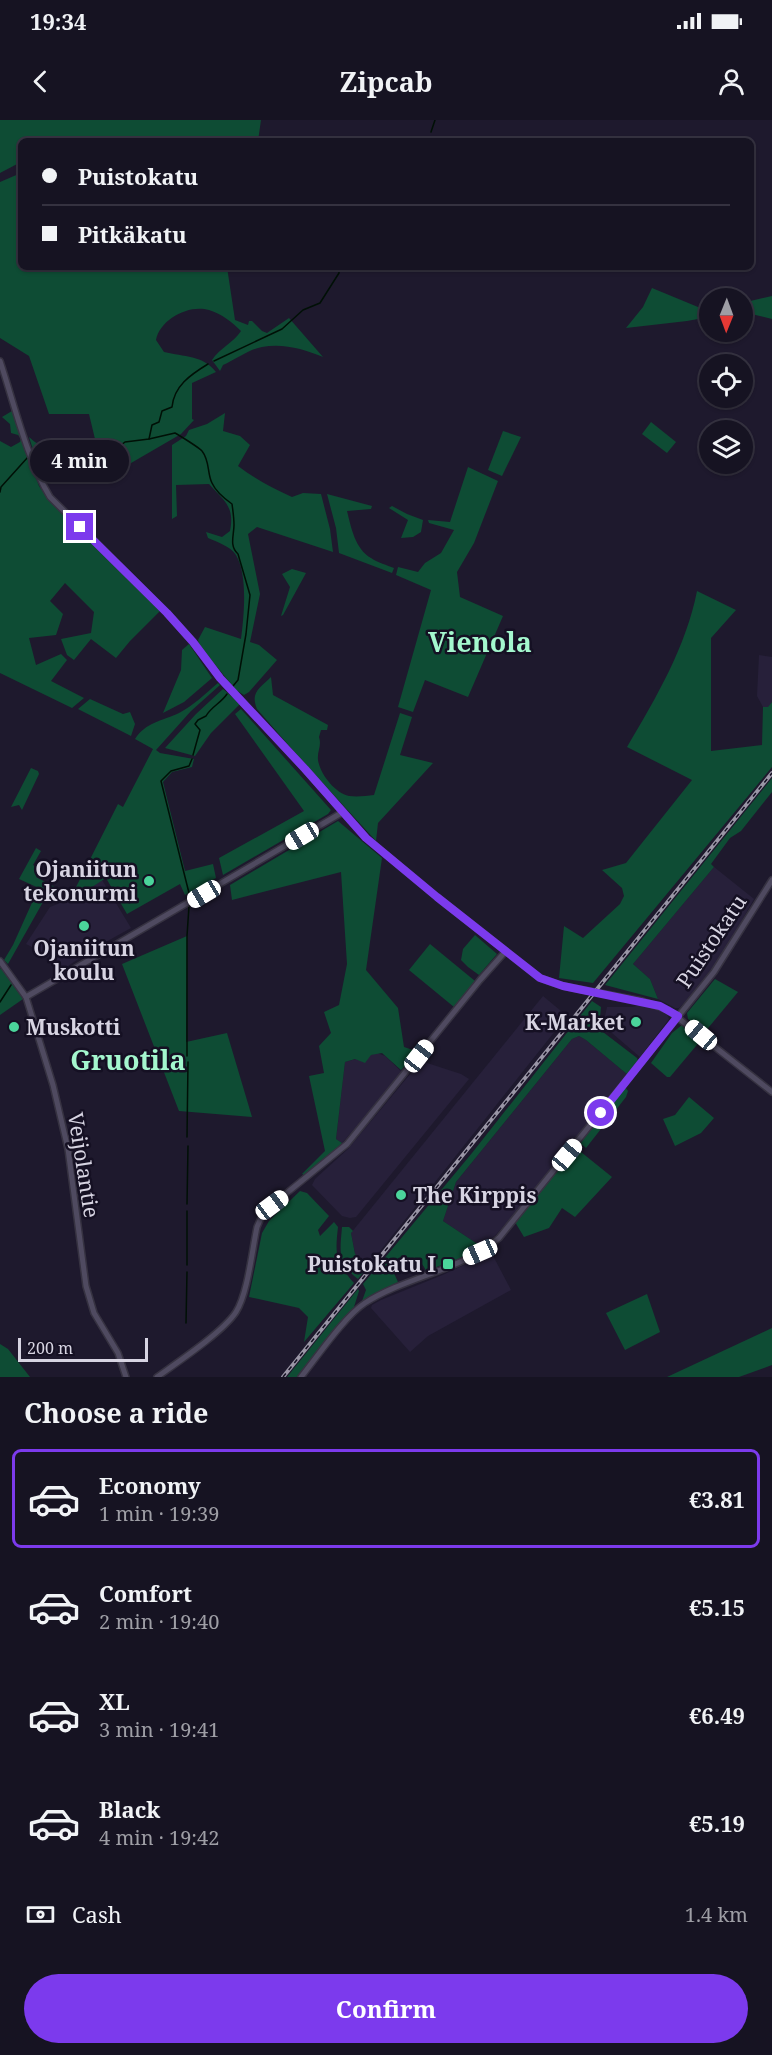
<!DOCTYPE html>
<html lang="en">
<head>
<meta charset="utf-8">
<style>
	body { margin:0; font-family:"Noto Serif",serif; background:#23202f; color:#f1f3f6; height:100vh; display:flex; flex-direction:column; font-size:22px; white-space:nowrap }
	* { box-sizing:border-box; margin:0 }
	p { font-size:20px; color:#9e9ea5 }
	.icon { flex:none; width:33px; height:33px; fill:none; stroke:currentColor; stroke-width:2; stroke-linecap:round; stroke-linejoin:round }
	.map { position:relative; height:1257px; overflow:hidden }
	.details { display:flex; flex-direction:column; background:#161322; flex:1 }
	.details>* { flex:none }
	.guide { position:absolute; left:18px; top:18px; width:736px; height:132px; border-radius:9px; box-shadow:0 2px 4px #0004,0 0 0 2px #353240; display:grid; align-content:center; height:132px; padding:0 24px; background:#161322 }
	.needle { width:39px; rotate:181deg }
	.tools { position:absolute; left:699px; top:168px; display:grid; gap:12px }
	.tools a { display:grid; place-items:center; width:54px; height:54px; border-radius:50%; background:#161322; box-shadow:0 2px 4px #0004,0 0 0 2px #353240; font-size:30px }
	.scale { position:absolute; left:18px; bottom:15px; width:130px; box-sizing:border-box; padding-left:6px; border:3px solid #d7d4e2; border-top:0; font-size:16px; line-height:21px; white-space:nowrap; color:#d7d4e2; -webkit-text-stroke:4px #151023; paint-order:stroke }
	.end { position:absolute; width:27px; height:27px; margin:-14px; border:8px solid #7c3aed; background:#fff; box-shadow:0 0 0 3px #fff }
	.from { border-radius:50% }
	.bubble { position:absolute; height:42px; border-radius:21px; background:#161322; box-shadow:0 2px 4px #0004,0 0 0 2px #353240; font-size:20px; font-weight:700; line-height:42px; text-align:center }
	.car { position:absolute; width:18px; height:36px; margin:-18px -9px; border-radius:8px; box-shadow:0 0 4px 2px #0007; background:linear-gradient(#fff 24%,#345 0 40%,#fff 0 76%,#345 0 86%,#fff 0) }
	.guide b { display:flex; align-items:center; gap:21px; height:57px; font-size:22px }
	.guide b+b { border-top:2px solid #353240 }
	.guide i { width:15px; height:15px; background:#f1f3f6 }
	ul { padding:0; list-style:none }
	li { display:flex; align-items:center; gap:18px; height:99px; margin:0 12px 9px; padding:0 12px; border:3px solid transparent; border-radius:9px }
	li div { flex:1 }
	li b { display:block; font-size:22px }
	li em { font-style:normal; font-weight:700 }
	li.selected { border-color:#7c3aed }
	li>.icon { width:54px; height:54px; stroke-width:1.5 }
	h2 { padding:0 24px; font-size:27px; line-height:72px }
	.pay { display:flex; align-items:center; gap:15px; height:66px; padding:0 24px; font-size:22px }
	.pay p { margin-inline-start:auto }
	.action { display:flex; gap:12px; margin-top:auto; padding:12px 24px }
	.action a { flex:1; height:69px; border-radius:36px; background:#7c3aed; color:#fff; font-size:24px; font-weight:700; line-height:69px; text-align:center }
	.status { display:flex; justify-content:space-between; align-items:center; height:42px; padding:0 30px; background:#161322; direction:ltr }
	.status svg { height:16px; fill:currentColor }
	header { display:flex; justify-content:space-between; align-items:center; height:78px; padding:0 24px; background:#161322; font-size:27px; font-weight:700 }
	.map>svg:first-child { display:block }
</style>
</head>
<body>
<div class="status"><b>19:34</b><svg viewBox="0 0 49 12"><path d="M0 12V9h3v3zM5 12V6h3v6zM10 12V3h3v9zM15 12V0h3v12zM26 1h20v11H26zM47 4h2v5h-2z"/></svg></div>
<header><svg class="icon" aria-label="back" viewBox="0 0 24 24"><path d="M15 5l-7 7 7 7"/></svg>Zipcab<svg class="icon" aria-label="person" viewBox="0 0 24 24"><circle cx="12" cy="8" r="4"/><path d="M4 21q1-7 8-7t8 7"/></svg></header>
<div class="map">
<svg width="772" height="1257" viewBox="0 0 772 1257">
	<rect width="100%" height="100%" fill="#1e192d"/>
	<g fill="#27203a">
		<polygon points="759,535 772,537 772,582 768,588 763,587 757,576"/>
		<polygon points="714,747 754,779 722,836 686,881 679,888 675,888 658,879 650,859 633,844"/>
		<polygon points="102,760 131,808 93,829 62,850 56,839 26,824 50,787 78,776"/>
		<polygon points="543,876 567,896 369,1145 355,1134 351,1113"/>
		<polygon points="641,885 657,889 667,894 669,899 640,937 605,907 604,901 607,887 632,887"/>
		<polygon points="579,916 586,920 628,955 512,1097 490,1121 482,1127 443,1101 456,1062 572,919"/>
		<polygon points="377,933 385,936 403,953 342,1023 336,1019 345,942"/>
		<polygon points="421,941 461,954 469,959 356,1097 350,1098 342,1096 312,1065 315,1059 348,1029"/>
		<polygon points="491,1132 511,1170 428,1216 410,1232 371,1188 372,1185 381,1180 445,1154"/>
	</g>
	<g fill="#0e4c34">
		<polygon points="0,0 261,0 258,21 21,21 21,42 0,53"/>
		<path d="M21,53v94h206l8,53 13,5 1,-4h3l10,10 5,2 22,-15 34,39c-19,-8 -40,-14 -61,-10 -12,2 -27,13 -39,18l-3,6 -8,-11c8,-12 21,-17 29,-29 -9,-9 -19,-17 -32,-21 -20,-6 -49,9 -53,30l8,12c20,5 39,3 52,20l-24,11v36l2,1 -13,14 -74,43 -10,-19 -58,11 -10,-32c3,2 5,5 8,6 10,5 50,3 58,-4l-6,-25h-40l-20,-58 -29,-18v-156z"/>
		<polygon points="652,168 698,187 709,188 709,197 687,201 626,208 643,187"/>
		<polygon points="772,176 772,199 743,192 743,184 746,182"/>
		<polygon points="12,291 39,366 50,382 160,491 130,521 116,538 91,519 74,540 67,535 61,519 91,513 94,492 65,463 50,481 63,494 56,515 29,518 36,545 61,534 67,540 51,561 84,578 72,588 0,553 0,321 11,327 20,322 21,319 18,315 11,313 10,304 2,297"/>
		<path d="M225,293l-2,18 17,5 10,9 -12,21c17,13 34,22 54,31l11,-4 18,1 9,35 3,23 -76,-25 -9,7 12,60 -10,48 9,3 18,15 -28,32 -5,3 -8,-5 -37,-45 -1,-5 7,-13 36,12c3,-23 7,-64 -5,-84 -6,-9 -19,-13 -28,-17l-2,-6 16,5 8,-6c5,-25 -6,-30 -21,-47l-33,1 1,31 -5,3v-74l14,-9 3,-6 18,-6z"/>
		<polygon points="651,302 676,322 667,333 642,314"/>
		<polygon points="503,311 521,317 502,356 488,350"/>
		<polygon points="468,347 498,361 474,423 457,452 460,477 503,496 468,577 425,560 413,592 398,587 431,470 396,455 398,447 418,452 425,443 441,433 454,410 429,403 428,400 450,402"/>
		<path d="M327,374l45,12 -1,3 -24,2c4,16 8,38 24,47 7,5 16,7 23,10l-2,5 -53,-20 -3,-25z"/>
		<polygon points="392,386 407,394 423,400 421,412 413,417 401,418 408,400 389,388"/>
		<polygon points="292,449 306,453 283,495 281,496 290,467 282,454"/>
		<path d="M697,471l39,19 -25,28v113l51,-6 1,-38h5l4,-5v65l-179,216 -34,-5 5,-52 19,12 37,-34 4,-8 -2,-8 -20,-18 24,-7 66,-83 -65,-33c29,-49 59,-100 70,-156z"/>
		<polygon points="189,524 212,558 184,582 163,593 181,550 182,530"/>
		<path d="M271,557l2,18 55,30 -1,5h-6l-2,7c3,9 -2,14 -1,23 2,14 17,33 31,36 8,1 17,0 25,-1l26,-82 12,4 -12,38 33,8 -55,60 -2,18 -78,-85 -41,-47c-7,-17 3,-21 14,-32z"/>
		<path d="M218,563l2,2 -29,26 -35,39 4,3 34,6 -2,8 -20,5 -9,10 22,89 28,-7 3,14 -31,17 -5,-11 -53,30 -21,-36 -28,18 -5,-3 45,-89 5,3 30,-58 -18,-10c11,-17 27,-18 44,-26 14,-7 27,-20 39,-30z"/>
		<polygon points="223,569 240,584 211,613 195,636 165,628 196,594"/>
		<polygon points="90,579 123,594 130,592 135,604 131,616 78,589"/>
		<polygon points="241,589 331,690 328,694 223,755 219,738 304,691 235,594"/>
		<polygon points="31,648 38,651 39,654 22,690 19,685 11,687"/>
		<polygon points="772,658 772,672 741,711 730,718 711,744 714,747 633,844 650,859 658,879 605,865"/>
		<polygon points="338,701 382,738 366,850 398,888 404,927 419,932 401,950 382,933 371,935 365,943 355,939 345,942 336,1019 342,1023 336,1030 304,1055 302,1054 325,1031 309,956 324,953 319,926 331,913 324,892 339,885 347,844 341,752 232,780 230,765"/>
		<polygon points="36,728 41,731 33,745 40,749 36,757 70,775 48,777 43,770 19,759"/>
		<polygon points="33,771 43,777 43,782 8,844 4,840 13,825 35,776"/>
		<polygon points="475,815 497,834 479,855 468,847 461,840 463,829"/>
		<polygon points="187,816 186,922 227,913 252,997 179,991 122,844"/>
		<polygon points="430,824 475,861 454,887 409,850"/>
		<polygon points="1,848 23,879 0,895 0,849"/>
		<polygon points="715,859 738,872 704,913 688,899 687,893"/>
		<path d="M592,881l9,6 -2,22 38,29 1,3 -10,14 -42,-35 -7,-4 -7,3 -116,143 -13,39 39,26 -11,7 -45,17c-7,-18 -22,-11 -33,0l5,11 -36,19 4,-11 -3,-6 109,-131z"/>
		<polygon points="682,905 701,920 670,957 667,957 651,943 672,913"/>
		<polygon points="625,967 628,971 626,977 586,1028 580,1023"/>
		<polygon points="689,977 714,998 701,1013 675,1026 663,999 675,995"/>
		<polygon points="576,1028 612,1057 575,1097 562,1088 549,1108 524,1117 515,1102"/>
		<path d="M300,1071l7,2 22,23 -11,14 2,6 14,-14 4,5c-3,27 -3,35 16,56l-50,59 4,-25 -9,-9 -50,-11 13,-64 7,-12z"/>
		<path d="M342,1107h7l4,4 -2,2 4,21 14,11 -11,14c-21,-16 -18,-28 -16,-52z"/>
		<polygon points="358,1169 359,1171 354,1187 297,1257 287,1257"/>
		<polygon points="647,1174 660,1212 625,1230 606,1193"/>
		<polygon points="772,1208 772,1245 739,1257 667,1257"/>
		<polygon points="0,1224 8,1229 30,1257 0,1257"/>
	</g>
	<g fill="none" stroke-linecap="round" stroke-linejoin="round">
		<g stroke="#001006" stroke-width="1.5">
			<polyline points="431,12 435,0"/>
			<polyline points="429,21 429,20"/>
			<polyline points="214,241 282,209 303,190 320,183 339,153 339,147"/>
			<path d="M149,319l26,-6c4,2 26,16 27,18 8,10 5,22 10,32 4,9 13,16 20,21 1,7 2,14 2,21 0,10 -5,21 4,29l12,41 -4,39 -8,46 -5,6"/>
			<path d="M35,333l2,-5 7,-4 9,3 3,9 12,-6 18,-4 12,4h17l10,-8 24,-3 3,-14 7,-3 3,-11 10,-4c2,-21 18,-32 36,-43"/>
			<polyline points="0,372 1,367 28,337"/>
			<path d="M193,635l7,-25 -5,-6 3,-4 8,-4c5,-9 15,-13 21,-22"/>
			<polyline points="189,773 161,661 171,651 189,646 192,639"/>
			<polyline points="0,882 11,865"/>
			<polyline points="187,936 187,816 189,786"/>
			<polyline points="187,1017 188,942"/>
			<polyline points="187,1084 188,1026"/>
			<polyline points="187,1145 187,1091"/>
			<polyline points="186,1203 187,1152"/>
		</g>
		<g stroke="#363241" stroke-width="8">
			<g id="secondary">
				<path d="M0,241c15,45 26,96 50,136l117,116 26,29 27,36 85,91 61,69 71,59 103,81 23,8 79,15 26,9 104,82"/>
				<polyline points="0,841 26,877 53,965 68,1029 86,1166 94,1193 118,1233 126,1257"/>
				<polyline points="26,877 343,692"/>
				<path d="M157,1257c21,-15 66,-45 79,-65 12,-19 16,-62 21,-85l4,-9 11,-13 75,-61 133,-164 25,-28"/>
				<path d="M301,1257c16,-20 44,-61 64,-74 42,-27 96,-32 134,-65l215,-266 58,-92"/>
			</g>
		</g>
		<use href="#secondary" stroke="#4f4a60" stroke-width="5"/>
		<g stroke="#9a96a6" stroke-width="4">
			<polyline id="rail" points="283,1257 772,653"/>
		</g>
		<use href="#rail" stroke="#151023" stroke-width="1.5" stroke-dasharray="4.5" stroke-linecap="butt"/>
	</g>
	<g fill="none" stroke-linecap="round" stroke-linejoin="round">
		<polyline stroke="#7c3aed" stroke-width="8" points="80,407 167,493 193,522 220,558 305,649 366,718 437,777 540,858 563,866 660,886 678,896 601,993"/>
	</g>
	<g fill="#4bd49b" stroke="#151023" stroke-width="2">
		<circle cx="149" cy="761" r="6"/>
		<circle cx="84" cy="806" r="6"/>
		<circle cx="636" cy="902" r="6"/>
		<circle cx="14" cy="907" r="6"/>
		<circle cx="401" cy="1075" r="6"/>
		<rect x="442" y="1138" width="12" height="12" rx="3"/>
	</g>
	<g text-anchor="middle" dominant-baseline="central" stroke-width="5" stroke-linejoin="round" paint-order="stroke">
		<g font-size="21" font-weight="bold" fill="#d7d4e2" stroke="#151023" text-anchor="end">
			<text x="137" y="749">Ojaniitun<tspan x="137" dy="24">tekonurmi</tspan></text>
			<text x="84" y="828" text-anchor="middle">Ojaniitun<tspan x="84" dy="24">koulu</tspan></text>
			<text x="624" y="902">K-Market</text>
			<text x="26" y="907" text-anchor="start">Muskotti</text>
			<text x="413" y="1075" text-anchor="start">The Kirppis</text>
			<text x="436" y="1144">Puistokatu I</text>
		</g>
		<g font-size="21" fill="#d7d4e2" stroke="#151023">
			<text transform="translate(711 821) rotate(-56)">Puistokatu</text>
			<text transform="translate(84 1045) rotate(81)">Veijolantie</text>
		</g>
		<g font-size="27" font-weight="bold" fill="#a4f7ce" stroke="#151023">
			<text x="480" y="521">Vienola</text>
			<text x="128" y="939">Gruotila</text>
		</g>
	</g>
</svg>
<div class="tools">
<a><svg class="needle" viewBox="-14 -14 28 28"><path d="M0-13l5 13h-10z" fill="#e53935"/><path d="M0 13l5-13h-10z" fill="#9e9ea5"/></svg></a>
<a><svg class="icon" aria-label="locate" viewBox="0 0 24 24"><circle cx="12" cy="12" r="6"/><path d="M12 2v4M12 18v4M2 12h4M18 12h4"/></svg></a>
<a><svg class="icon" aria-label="layers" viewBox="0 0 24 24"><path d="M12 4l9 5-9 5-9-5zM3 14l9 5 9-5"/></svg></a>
</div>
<div class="scale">200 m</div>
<i class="end from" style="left:601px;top:993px"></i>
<i class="end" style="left:80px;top:407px"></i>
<div class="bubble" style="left:30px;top:320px;width:99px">4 min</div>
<i class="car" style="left:302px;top:716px;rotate:239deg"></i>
<i class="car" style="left:204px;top:774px;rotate:239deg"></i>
<i class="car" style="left:701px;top:915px;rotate:310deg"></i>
<i class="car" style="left:419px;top:936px;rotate:38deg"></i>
<i class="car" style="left:567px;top:1035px;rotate:40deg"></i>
<i class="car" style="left:272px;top:1085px;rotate:53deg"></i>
<i class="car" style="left:480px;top:1132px;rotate:246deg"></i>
<div class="guide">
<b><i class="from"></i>Puistokatu</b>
<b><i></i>Pitkäkatu</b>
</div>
</div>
<section class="details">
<h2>Choose a ride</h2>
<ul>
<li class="selected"><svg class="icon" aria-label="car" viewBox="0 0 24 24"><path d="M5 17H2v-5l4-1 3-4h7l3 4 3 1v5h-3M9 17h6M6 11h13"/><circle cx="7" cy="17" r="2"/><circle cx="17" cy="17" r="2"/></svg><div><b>Economy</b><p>1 min · 19:39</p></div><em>€3.81</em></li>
<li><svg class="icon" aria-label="car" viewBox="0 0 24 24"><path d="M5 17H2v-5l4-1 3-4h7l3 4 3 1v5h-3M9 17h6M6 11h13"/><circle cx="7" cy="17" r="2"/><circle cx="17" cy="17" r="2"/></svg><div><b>Comfort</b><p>2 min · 19:40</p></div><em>€5.15</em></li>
<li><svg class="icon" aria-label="car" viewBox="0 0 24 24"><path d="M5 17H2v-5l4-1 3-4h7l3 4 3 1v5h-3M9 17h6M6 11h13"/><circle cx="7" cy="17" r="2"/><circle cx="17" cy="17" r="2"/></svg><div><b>XL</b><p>3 min · 19:41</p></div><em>€6.49</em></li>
<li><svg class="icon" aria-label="car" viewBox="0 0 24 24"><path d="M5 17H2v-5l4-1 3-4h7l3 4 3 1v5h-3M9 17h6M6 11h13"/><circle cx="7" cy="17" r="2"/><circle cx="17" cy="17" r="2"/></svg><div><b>Black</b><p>4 min · 19:42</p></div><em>€5.19</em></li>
</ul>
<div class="pay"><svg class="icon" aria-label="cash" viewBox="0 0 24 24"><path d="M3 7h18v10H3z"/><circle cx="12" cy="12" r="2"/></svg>Cash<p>1.4 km</p></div>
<div class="action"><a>Confirm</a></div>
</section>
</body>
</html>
